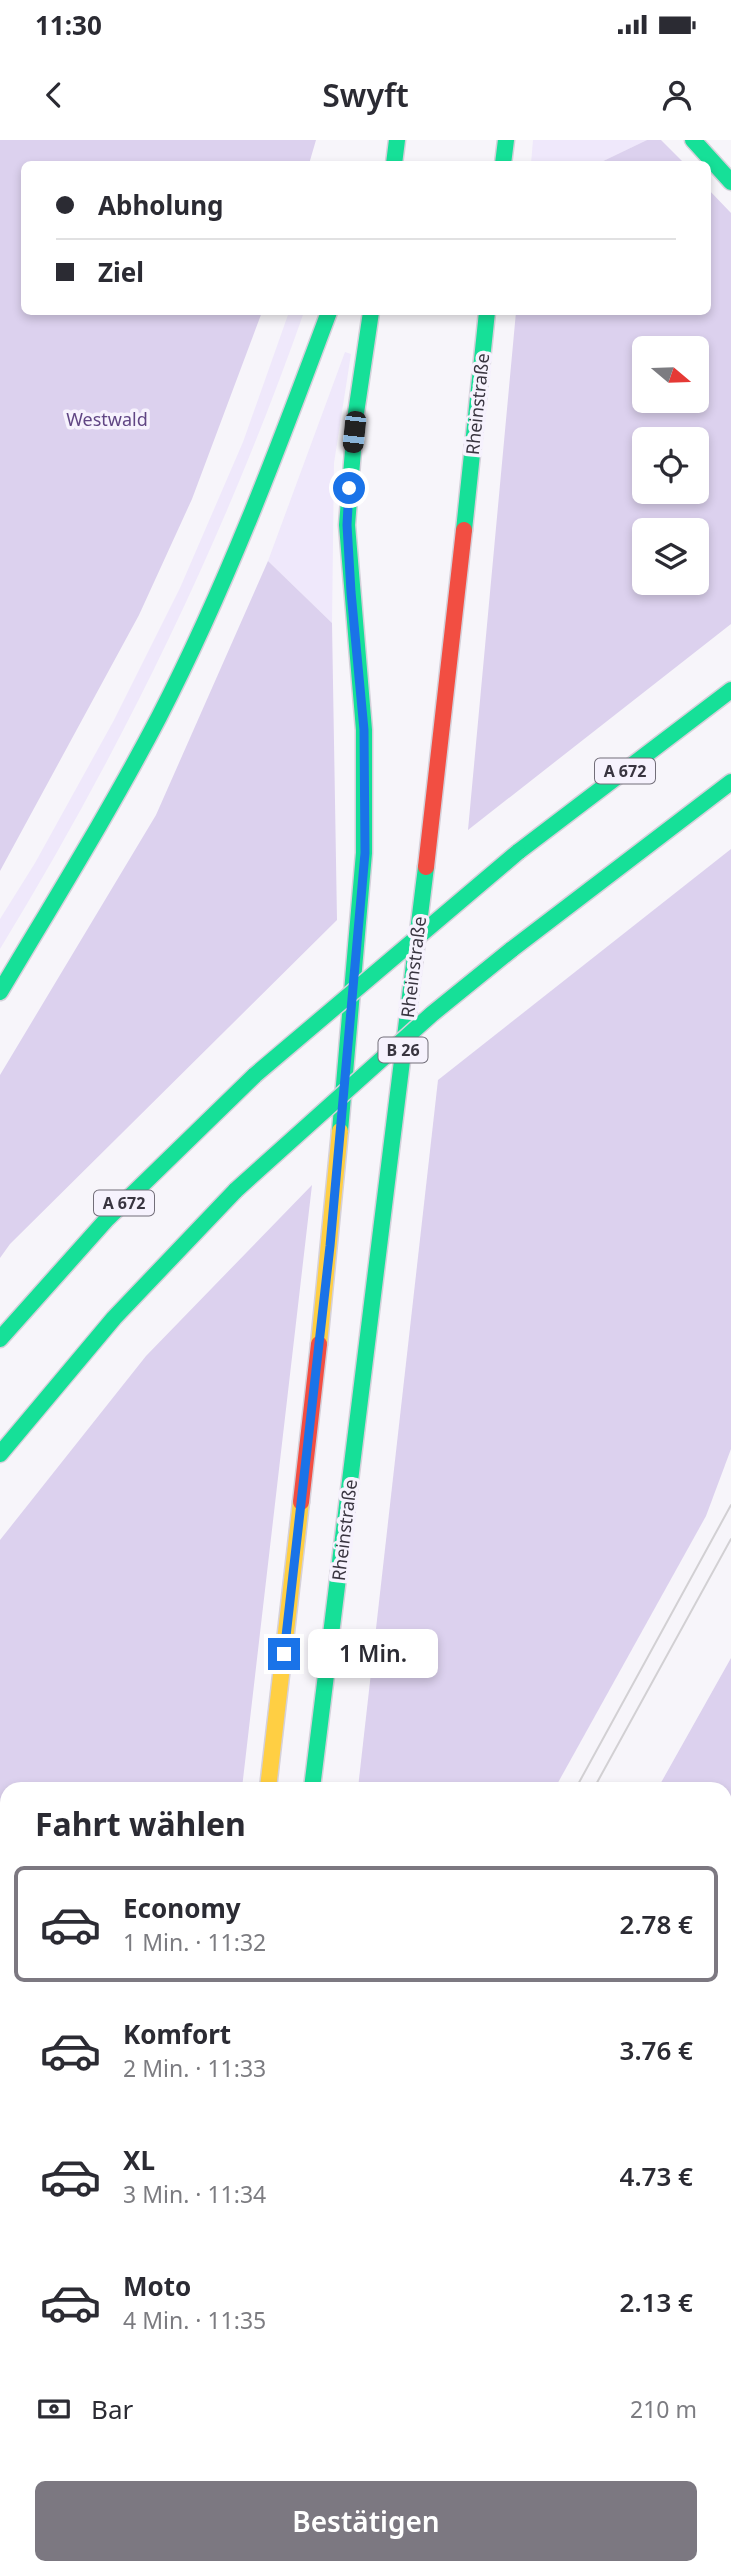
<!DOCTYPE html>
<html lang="de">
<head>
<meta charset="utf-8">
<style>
	body { margin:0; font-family:"Noto Sans",sans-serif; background:#f2f2f3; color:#2b2b33; height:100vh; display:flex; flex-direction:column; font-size:26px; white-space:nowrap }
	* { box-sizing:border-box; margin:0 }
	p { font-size:23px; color:#7c7c81 }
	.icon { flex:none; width:38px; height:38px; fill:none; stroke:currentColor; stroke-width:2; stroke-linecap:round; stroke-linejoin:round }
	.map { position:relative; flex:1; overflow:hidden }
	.drawer { position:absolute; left:0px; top:1642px; width:732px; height:793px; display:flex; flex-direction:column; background:#fff; border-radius:21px 21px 0 0; box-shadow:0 4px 10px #0003 }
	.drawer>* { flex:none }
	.hud { position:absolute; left:21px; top:21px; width:690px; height:154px; border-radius:10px; box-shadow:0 4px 10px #0003; display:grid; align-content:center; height:154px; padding:0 35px; background:#fff }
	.needle { width:46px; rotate:109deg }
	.tools { position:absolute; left:632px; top:196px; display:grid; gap:14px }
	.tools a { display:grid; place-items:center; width:77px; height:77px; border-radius:10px; background:#fff; box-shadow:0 4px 10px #0003; font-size:35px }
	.end { position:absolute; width:32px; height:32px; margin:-16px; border:9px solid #1a73e8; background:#fff; box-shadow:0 0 0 4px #fff }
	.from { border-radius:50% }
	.bubble { position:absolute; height:49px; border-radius:10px; background:#fff; box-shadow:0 4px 10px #0003; font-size:23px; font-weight:600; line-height:49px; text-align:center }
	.car { position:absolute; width:21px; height:42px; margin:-21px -10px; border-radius:9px; box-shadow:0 0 5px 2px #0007; background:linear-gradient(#222 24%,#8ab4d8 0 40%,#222 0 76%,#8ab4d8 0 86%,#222 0) }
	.hud b { display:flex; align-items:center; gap:24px; height:66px; font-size:26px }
	.hud b+b { border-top:2px solid #e1e1e2 }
	.hud i { width:18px; height:18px; background:#2b2b33 }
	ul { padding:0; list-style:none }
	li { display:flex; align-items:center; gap:21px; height:116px; margin:0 14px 10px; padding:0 21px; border:4px solid transparent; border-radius:10px }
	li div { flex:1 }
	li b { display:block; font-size:26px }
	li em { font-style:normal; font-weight:600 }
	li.selected { border-color:#7c7881 }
	li>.icon { width:63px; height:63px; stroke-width:1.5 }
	h2 { padding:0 35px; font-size:32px; line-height:84px }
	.pay { display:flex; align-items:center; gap:18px; height:77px; padding:0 35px; font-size:26px }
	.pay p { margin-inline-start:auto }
	.primary-button { display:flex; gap:14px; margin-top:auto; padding:14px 35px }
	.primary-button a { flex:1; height:80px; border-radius:10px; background:#7c7881; color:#fff; font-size:28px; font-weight:600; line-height:80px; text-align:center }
	.status { display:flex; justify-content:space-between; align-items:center; height:49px; padding:0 35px; background:#fff; direction:ltr }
	.status svg { height:19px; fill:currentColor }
	header { display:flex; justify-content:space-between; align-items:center; height:91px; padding:0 35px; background:#fff; font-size:32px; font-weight:600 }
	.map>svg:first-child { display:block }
</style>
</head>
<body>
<div class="status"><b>11:30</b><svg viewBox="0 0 49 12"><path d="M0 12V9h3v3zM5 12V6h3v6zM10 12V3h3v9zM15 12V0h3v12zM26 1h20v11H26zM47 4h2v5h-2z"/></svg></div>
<header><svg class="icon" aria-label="back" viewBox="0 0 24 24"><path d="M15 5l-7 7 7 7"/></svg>Swyft<svg class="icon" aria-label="person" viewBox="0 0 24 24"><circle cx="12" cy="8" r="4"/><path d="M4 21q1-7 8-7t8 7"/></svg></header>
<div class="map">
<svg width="731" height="2434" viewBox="0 0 731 2434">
	<rect width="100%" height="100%" fill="#f7f5fa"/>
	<g fill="#efe8fb">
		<polygon points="533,0 647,0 597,24 531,24"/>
		<path d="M289,172h15c-78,223 -181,435 -304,637v-30l35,-56 79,-143 66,-132 63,-146z"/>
		<polygon points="345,212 351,214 334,323 332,483 268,421"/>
	</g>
	<g fill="#dcd1ee" fill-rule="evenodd">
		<polygon points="0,0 316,0 309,24 24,24 24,172 262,172 192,359 139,475 0,731"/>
		<polygon points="647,0 661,0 685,24 597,24"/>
		<path d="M707,48l24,25v411l-263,206 48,-518h191zM644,208h52v53h-52zM644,299h52v53h-52zM644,390h52v53h-52z"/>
		<polygon points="268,421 332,483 337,780 10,1104 0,1118 0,935 156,675"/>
		<polygon points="731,709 731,1309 706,1376 555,1648 358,1648 438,940"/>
		<polygon points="312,1045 242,1648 7,1648 7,2346 0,2350 0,1400 146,1216"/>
		<polygon points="731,1518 731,2010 724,2009 724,1648 658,1648"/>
		<polygon points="724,2196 731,2196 731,2276 725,2275"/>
		<rect x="725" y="2288" width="6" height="78"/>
		<polygon points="7,2425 7,2427 112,2427 109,2434 0,2434 0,2427"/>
		<polygon points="181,2427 285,2427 284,2434 179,2434"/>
	</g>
	<polygon fill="#dad7de" points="505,2427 569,2427 568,2434 504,2434"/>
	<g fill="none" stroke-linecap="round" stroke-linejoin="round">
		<g stroke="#d5d1da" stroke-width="21">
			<g id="lane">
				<polyline points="724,2281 731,2281"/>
				<polyline points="724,2422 731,2423"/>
			</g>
		</g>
		<g stroke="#d5d1da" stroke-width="19">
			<g id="fast">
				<polyline points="693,0 731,42"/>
				<polyline points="394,24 397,0"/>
				<polyline points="503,24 506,0"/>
				<polyline points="464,390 487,172"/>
				<polyline points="518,712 731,550"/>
				<polyline points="511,810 731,642"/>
				<path d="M0,852c54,-91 110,-181 159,-275 67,-130 119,-268 170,-405"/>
				<polyline points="340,991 364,713 364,590 347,385 356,273 371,172"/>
				<polyline points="0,1199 107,1079 255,935"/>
				<polyline points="0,1314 114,1178 236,1050"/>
				<polyline points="312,1648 426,727"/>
				<polyline points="0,2376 7,2373"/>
			</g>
		</g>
		<g stroke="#d5d1da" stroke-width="19">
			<g id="slow">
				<polyline points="319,1204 340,991"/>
				<polyline points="268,1648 301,1362"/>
			</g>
		</g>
		<g stroke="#d5d1da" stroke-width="19">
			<g id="jam">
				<polyline points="426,727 464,390"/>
				<polyline points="301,1362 319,1204"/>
				<polyline points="140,2434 143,2427"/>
			</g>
		</g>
		<use href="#lane" stroke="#fefefe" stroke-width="18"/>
		<use href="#fast" stroke="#16e098" stroke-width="16"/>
		<use href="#slow" stroke="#ffcf43" stroke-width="16"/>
		<use href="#jam" stroke="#f24e42" stroke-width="16"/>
		<g stroke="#d2d0d3" stroke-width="2">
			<polyline points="576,1648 731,1365"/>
			<polyline points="594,1648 731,1399"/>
			<polyline points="295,2434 295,2427"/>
			<polyline points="318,2434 319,2427"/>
		</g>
		<g stroke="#d5d1da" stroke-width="19" stroke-linecap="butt">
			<g id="fast-bridge">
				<polyline points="255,935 518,712"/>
				<polyline points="236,1050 432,874 511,810"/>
			</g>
		</g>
		<use href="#fast-bridge" stroke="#16e098" stroke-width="16"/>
	</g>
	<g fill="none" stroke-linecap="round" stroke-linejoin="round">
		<polyline stroke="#1a73e8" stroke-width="9" points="284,1514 330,1106 365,713 364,590 351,452 347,385 349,348"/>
	</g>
	<g text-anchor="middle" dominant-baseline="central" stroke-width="7" stroke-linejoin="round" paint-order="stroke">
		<g fill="#f6f2fd" stroke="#726e79" stroke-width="2">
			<rect x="595" y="618.5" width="60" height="25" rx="5"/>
			<rect x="378.5" y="897.5" width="49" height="25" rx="5"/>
			<rect x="94" y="1050.5" width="60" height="25" rx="5"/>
		</g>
		<g font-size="16" font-weight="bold" fill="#393540">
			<text x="625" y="631">A 672</text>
			<text x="403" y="910">B 26</text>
			<text x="124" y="1063">A 672</text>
		</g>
		<g font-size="18" fill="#393540" stroke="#f6f2fd">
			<text transform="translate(477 264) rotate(-84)">Rheinstraße</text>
			<text transform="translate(413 827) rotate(-83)">Rheinstraße</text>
			<text transform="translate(344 1390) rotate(-83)">Rheinstraße</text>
		</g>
		<g font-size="18" fill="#604684" stroke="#f6f2fd">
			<text x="107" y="279">Westwald</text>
		</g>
	</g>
</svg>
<div class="tools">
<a><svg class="needle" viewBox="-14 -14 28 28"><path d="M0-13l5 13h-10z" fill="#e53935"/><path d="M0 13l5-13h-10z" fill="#7c7c81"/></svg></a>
<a><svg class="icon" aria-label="locate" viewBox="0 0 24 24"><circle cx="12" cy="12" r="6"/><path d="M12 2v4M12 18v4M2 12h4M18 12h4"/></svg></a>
<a><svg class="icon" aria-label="layers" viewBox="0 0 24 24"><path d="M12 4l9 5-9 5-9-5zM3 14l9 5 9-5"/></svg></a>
</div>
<i class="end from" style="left:349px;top:348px"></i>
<i class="end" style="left:284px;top:1514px"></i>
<div class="bubble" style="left:308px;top:1489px;width:130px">1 Min.</div>
<i class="car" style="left:354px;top:292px;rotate:186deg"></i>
<div class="hud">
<b><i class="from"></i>Abholung</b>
<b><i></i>Ziel</b>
</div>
<section class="drawer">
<h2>Fahrt wählen</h2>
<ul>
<li class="selected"><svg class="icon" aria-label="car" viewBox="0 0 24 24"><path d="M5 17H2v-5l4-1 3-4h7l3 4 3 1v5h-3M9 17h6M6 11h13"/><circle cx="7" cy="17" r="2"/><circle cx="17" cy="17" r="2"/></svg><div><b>Economy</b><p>1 Min. · 11:32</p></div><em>2.78 €</em></li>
<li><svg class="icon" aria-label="car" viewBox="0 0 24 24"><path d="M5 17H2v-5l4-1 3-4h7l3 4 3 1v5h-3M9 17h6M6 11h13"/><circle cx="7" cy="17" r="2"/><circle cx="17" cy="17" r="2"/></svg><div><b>Komfort</b><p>2 Min. · 11:33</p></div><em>3.76 €</em></li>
<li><svg class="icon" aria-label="car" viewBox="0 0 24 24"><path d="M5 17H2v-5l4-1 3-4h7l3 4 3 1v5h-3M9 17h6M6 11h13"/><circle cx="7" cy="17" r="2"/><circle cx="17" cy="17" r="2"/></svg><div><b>XL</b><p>3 Min. · 11:34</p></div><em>4.73 €</em></li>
<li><svg class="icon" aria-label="car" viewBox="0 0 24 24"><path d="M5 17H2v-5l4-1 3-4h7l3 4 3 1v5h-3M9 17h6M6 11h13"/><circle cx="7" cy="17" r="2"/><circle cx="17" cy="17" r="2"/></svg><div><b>Moto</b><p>4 Min. · 11:35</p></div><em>2.13 €</em></li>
</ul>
<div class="pay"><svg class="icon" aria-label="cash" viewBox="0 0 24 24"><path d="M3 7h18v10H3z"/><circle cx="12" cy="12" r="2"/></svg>Bar<p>210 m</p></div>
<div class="primary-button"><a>Bestätigen</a></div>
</section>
</div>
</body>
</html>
